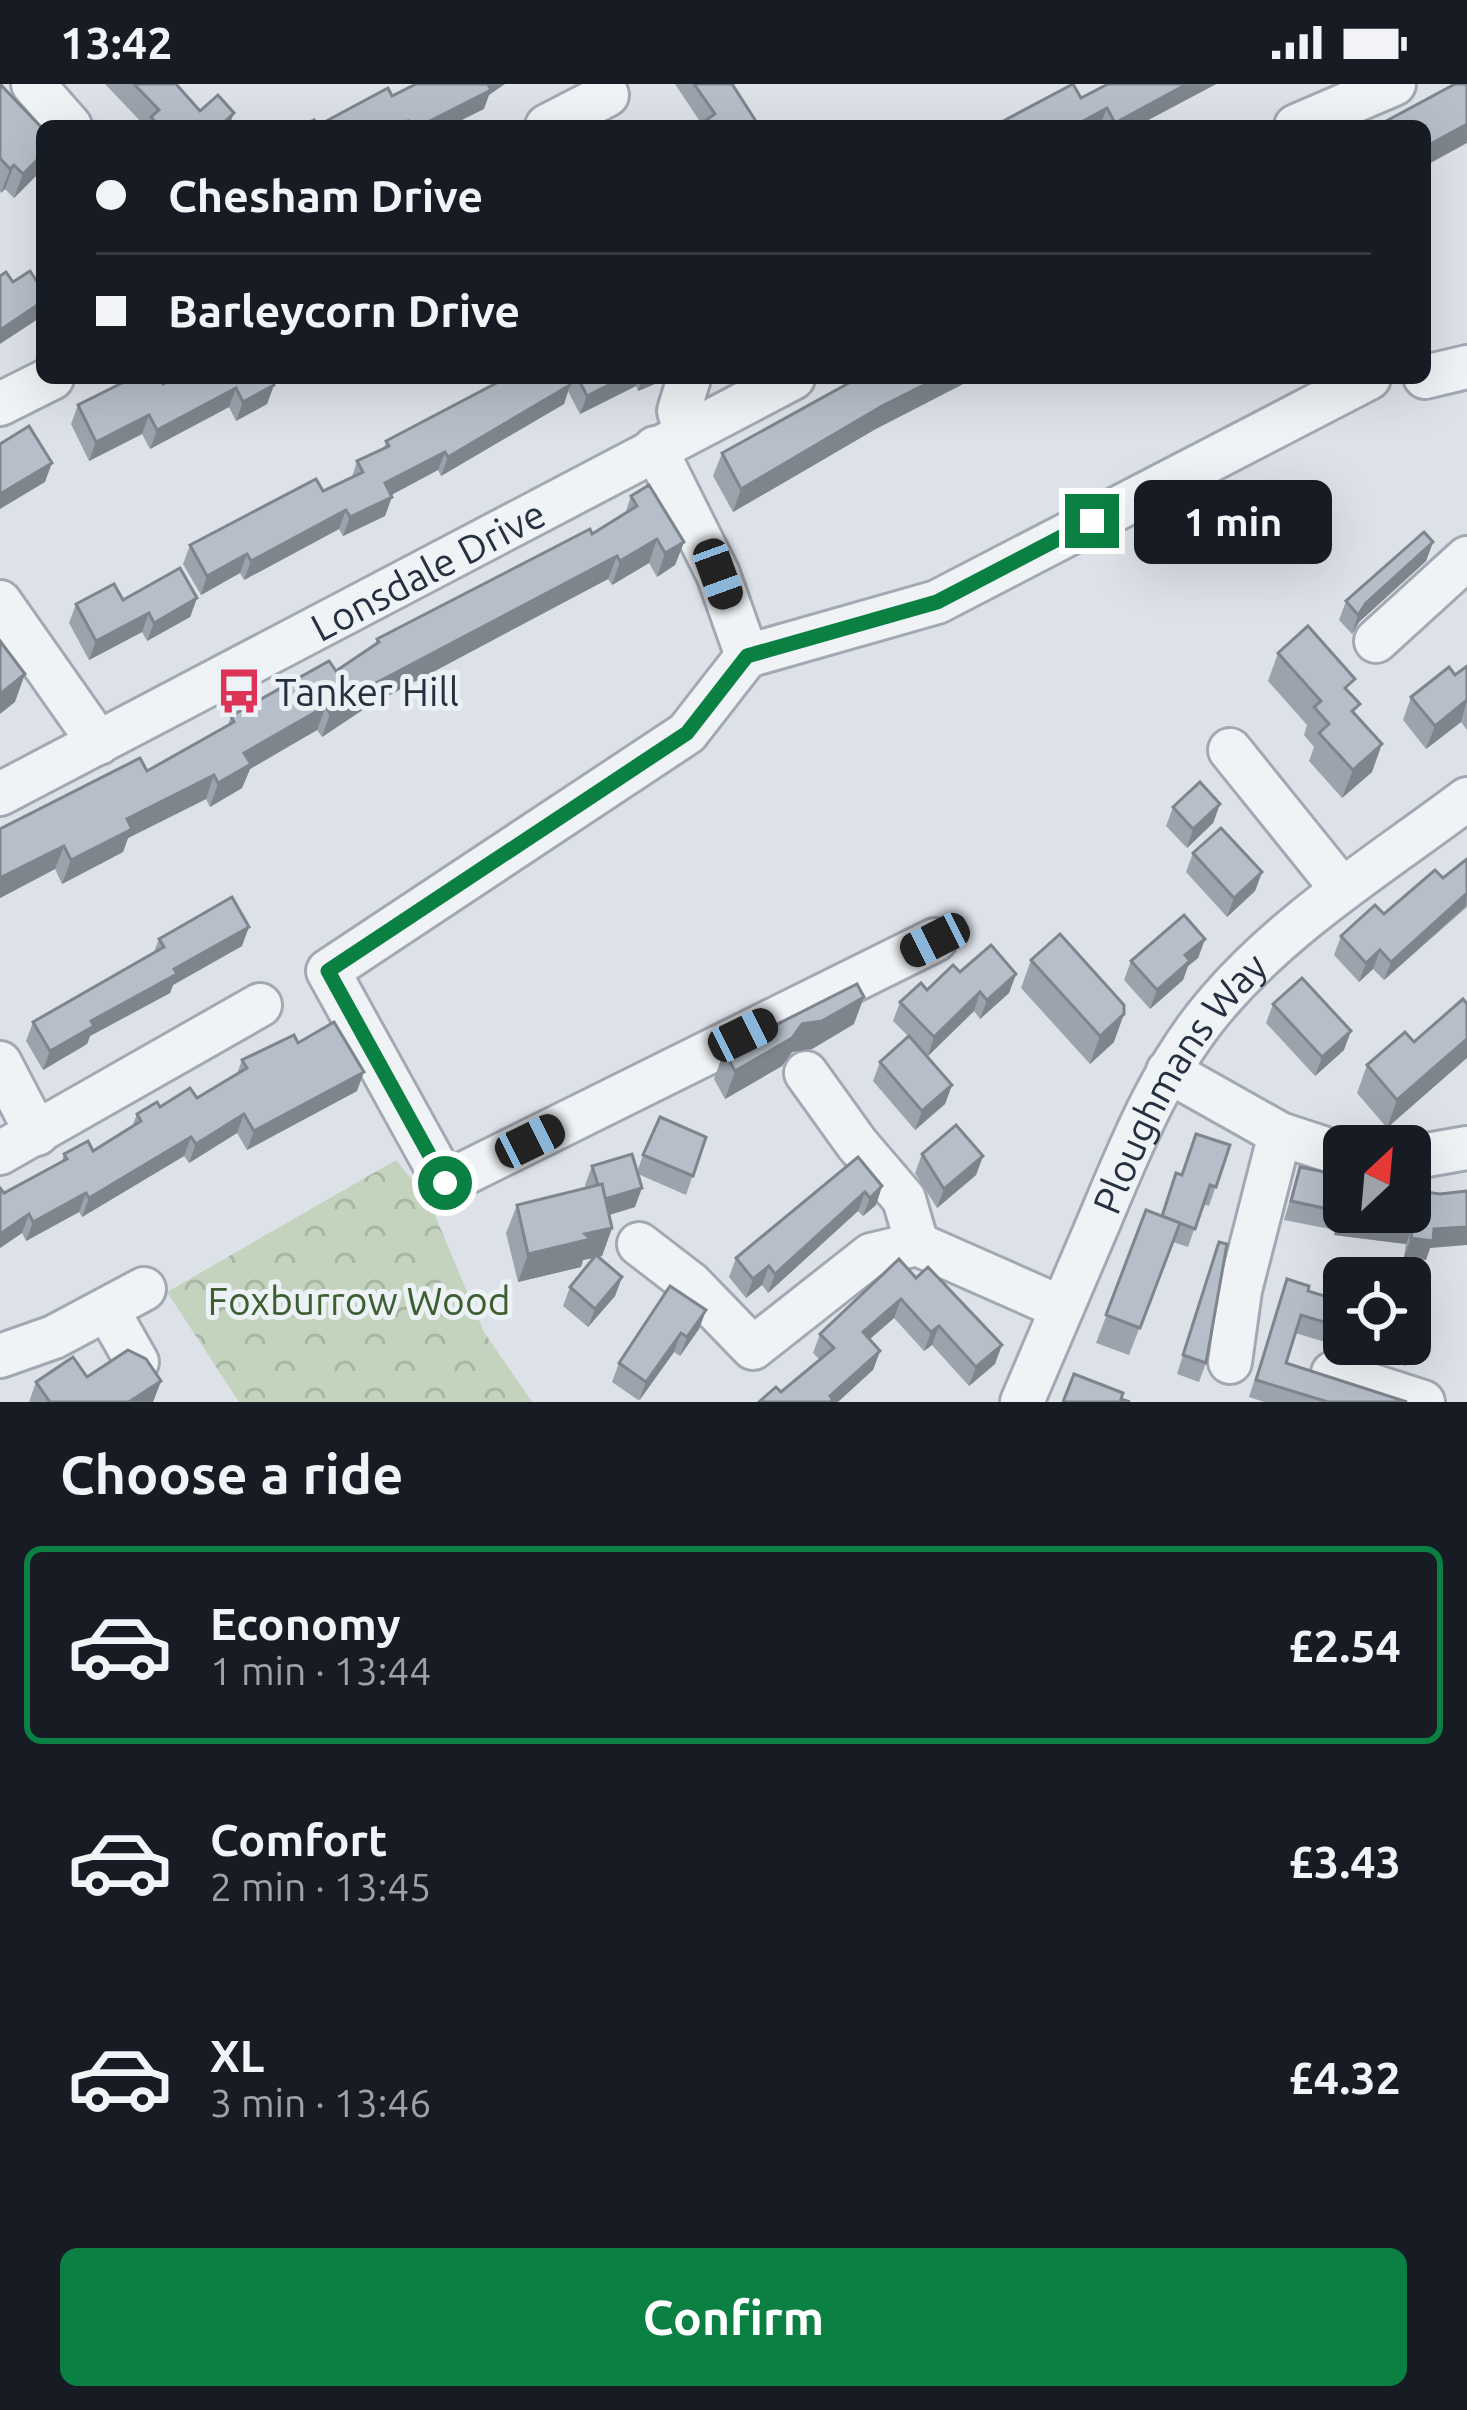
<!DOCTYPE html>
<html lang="en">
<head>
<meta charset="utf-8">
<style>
	body { margin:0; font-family:Ubuntu,sans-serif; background:#20242c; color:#f1f3f6; height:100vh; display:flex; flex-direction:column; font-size:45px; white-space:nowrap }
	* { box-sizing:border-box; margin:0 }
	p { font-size:39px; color:#9ea1a6 }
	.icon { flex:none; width:66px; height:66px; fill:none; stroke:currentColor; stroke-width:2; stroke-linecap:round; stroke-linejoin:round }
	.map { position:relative; height:1318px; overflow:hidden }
	.side { display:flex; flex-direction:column; background:#171b24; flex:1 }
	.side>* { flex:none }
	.banner { position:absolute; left:36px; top:36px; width:1395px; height:264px; border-radius:18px; box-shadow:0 12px 48px #0002; display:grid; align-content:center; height:264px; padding:0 60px; background:#171b24 }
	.needle { width:78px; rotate:26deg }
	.tools { position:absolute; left:1323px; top:1041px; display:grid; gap:24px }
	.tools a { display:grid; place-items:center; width:108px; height:108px; border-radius:18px; background:#171b24; box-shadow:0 12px 48px #0002; font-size:60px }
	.end { position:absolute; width:54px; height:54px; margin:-27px; border:15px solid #0b8043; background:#fff; box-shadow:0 0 0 6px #fff }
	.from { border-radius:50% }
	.bubble { position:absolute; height:84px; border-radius:18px; background:#171b24; box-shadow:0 12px 48px #0002; font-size:39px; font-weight:700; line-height:84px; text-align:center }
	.car { position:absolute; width:36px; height:72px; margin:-36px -18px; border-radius:15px; box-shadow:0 0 9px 3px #0007; background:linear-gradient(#222 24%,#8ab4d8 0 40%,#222 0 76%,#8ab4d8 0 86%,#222 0) }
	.banner b { display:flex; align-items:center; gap:42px; height:114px; font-size:45px }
	.banner b+b { border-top:3px solid #363941 }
	.banner i { width:30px; height:30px; background:#f1f3f6 }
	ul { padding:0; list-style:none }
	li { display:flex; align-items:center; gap:36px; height:198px; margin:0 24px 18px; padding:0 36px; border:6px solid transparent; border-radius:18px }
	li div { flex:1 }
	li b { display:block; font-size:45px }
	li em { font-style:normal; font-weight:700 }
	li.on { border-color:#0b8043 }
	li>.icon { width:108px; height:108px; stroke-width:1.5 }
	h2 { padding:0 60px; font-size:54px; line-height:144px }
	.action { display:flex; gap:24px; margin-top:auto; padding:24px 60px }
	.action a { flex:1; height:138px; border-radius:18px; background:#0b8043; color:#fff; font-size:48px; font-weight:700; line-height:138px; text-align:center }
	.status { display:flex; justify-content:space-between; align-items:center; height:84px; padding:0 60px; background:#171b24; direction:ltr }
	.status svg { height:33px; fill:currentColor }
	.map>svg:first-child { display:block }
</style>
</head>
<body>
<div class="status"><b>13:42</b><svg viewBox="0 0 49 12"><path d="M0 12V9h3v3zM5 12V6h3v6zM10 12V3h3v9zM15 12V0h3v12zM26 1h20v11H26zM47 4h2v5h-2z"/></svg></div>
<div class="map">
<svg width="1467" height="1318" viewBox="0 0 1467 1318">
	<defs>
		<pattern id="forest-crowns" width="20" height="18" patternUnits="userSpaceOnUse" patternTransform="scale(3)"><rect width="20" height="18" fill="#c4d3bd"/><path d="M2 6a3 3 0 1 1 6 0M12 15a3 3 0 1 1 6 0" fill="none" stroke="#a8b6a4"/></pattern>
	</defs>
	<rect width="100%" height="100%" fill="#dde2e9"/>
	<polygon fill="url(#forest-crowns)" points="396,1076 428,1115 484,1248 532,1318 239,1318 167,1208"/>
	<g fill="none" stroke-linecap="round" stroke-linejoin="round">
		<g stroke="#a2a9b3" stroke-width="48">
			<g id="minor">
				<polyline points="33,0 70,42"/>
				<polyline points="547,42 607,11"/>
				<polyline points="1296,42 1394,0"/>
				<polyline points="1425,293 1467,283"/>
				<polyline points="0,320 52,294"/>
				<polyline points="685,348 679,327 689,294"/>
				<polyline points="655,364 718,490 747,572 687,649 328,887 445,1099 935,856"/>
				<polyline points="0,518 99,659"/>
				<polyline points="1376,557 1467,474"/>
				<polyline points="747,572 937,518 1369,294"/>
				<polyline points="1230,666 1342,805"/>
				<path id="s1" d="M0,710l793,-416"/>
				<polyline points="0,979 37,1050"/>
				<polyline points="1168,987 1280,1050 1344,1071"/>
				<polyline points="806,989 857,1060 904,1115 917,1160"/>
				<polyline points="0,1069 260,921"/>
				<polyline points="1410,1074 1467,1064"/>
				<polyline points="639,1160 691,1200 753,1264 871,1171 917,1160 1062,1224"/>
				<polyline points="107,1225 137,1278"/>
				<polyline points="0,1272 54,1253 144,1205"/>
				<polyline points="1230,1278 1240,1206 1280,1050"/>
				<polyline points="1333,1289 1423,1318"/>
				<path id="s2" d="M1022,1318c26,-62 53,-123 79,-185 32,-77 63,-153 118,-216 70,-81 163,-138 248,-202"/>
			</g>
		</g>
		<use href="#minor" stroke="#f0f3f6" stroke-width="42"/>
	</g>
	<g fill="#9da3ad">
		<polygon points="0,0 42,44 42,86 14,114 5,105 1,109 0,107"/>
		<polygon points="105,0 176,0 200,27 229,42 145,42"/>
		<polygon points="675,0 735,0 734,3 759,42 703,42"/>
		<polygon points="1108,0 1216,0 1137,42 994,42 1081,14"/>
		<polygon points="175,294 282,294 273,299 274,301 267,320 236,337 229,323 150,365 142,350 89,377 71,340 78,321 163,300"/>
		<polygon points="506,294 663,294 662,297 638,307 636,302 580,330 568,307 564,320 441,392 438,386 391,411 385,432 343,452 339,445 244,496 240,489 201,511 183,480 190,461 323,407 352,393 357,377 384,365 386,357"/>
		<polygon points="874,346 733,428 713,392 722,369"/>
		<polygon points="631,412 684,458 675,481 657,493 649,479 612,501 608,495 367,623 322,653 317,646 250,685 242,704 210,723 206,715 128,754 123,768 62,800 55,785 0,814 0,745 147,687 228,641 231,632 336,587 375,561 377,555 592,450 625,430"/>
		<polygon points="1433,458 1426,477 1359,538 1352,550 1339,536 1346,517"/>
		<polygon points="197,514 190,533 147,557 142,548 89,576 69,539 76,520 123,516"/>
		<polygon points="1278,569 1349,609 1372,688 1342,714 1309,677 1314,663 1304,651 1307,641 1268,597"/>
		<polygon points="1467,582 1467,646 1461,638 1426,665 1403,636 1411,613 1455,591"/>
		<polygon points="1220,720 1213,739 1187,764 1166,742 1173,723"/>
		<polygon points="1193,769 1262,788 1255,807 1227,833 1186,788"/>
		<polygon points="1467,775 1467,823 1384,896 1373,885 1359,898 1334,871 1341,852 1384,830 1443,794"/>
		<polygon points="159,855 242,862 173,901 170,909 90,952 87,960 43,986 26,957 33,938 154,868"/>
		<polygon points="1205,855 1198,874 1188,882 1183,896 1150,925 1124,896 1131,877"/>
		<polygon points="1031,876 1114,958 1090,980 1021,904"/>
		<polygon points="960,888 1016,890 1009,909 980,935 974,927 928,972 915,960 952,1001 945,1020 915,1046 873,997 880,978 909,953 893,937 900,918"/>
		<polygon points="1273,920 1344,966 1315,992 1266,939"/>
		<polygon points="1467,920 1387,1044 1357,1009 1367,981 1414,958"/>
		<polygon points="854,940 812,965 792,968 782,982 725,1015 714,995 724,967"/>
		<polygon points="298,959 357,1007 247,1066 237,1049 189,1079 184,1072 82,1133 79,1128 26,1157 22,1149 0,1164 0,1104 4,1109 62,1077 64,1070 93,1067 132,1043 137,1030 197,1014 237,990 242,976"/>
		<polygon points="706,1053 686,1111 638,1090 635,1123 609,1131 612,1144 602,1172 598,1173 622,1193 615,1212 588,1243 563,1222 570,1203 594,1174 583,1176 581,1183 518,1198 506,1149 517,1121 586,1104 585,1101 592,1082 637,1088 643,1071"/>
		<polygon points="1230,1061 1209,1122 1203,1120 1188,1163 1173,1158 1129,1271 1096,1259 1146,1126 1161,1132 1182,1091"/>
		<polygon points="922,1070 983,1072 976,1091 937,1124 915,1089"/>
		<polygon points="858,1073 882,1102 876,1121 863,1132 858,1127 768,1209 762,1201 746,1214 729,1193 736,1174"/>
		<polygon points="1300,1083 1344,1128 1410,1128 1430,1164 1426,1176 1404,1173 1406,1160 1334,1151 1335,1146 1284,1136"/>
		<polygon points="1219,1158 1206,1279 1199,1298 1177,1290"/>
		<polygon points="916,1194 995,1280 969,1302 932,1261 924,1267 894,1234 870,1255 880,1267 873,1286 781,1308 820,1276 813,1269 820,1250"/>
		<polygon points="1287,1195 1308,1207 1344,1218 1344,1260 1410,1260 1420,1242 1406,1282 1295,1249 1286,1279 1407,1318 1264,1318 1249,1313"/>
		<polygon points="706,1226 699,1245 680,1272 674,1268 640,1315 638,1316 612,1298 619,1279"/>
		<polygon points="87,1293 161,1297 153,1318 29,1318 36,1298"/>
	</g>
	<g fill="#7f858d">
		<polygon points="486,0 505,0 489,11 484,25 450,42 420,42"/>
		<polygon points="1187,0 1216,0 1137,42 1114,42 1115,39"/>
		<polygon points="1107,24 1100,42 1074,42"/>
		<polygon points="234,29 229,42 220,42"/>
		<polygon points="1467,40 1467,59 1425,82 1425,63"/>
		<polygon points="42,71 42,86 14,114 23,90"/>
		<polygon points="14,81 5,105 1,109 10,85"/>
		<polygon points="42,218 41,233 0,260 0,246"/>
		<polygon points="622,294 638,294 636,302 580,330 587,312"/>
		<polygon points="643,294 663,294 662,297 638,307"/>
		<polygon points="938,294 975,294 874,346 733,428 741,405 882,322"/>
		<polygon points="274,301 267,320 236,337 243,318"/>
		<polygon points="570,301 564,320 441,392 448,373"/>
		<polygon points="236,304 229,323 150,365 157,346"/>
		<polygon points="149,331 142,350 89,377 96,358"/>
		<polygon points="445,368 438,386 378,418 385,399"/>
		<polygon points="52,379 45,398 0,425 0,410"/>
		<polygon points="392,413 385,432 343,452 350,433"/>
		<polygon points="346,426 339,445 244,496 251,477"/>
		<polygon points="657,455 649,479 612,501 620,477"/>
		<polygon points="684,458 675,481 657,493 665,469"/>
		<polygon points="1433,458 1426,477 1359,538 1352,550 1358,531 1366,519"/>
		<polygon points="247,470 240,489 201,511 207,492"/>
		<polygon points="617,472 608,495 367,623 322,653 330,629 376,599"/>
		<polygon points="197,514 190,533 147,557 154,539"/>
		<polygon points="149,529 142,548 89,576 96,557"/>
		<polygon points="25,590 15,618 0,630 0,610"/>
		<polygon points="1467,616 1461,638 1426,665 1435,642"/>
		<polygon points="326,622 317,646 250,685 242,704 210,723 218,699 244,669"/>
		<polygon points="1382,660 1372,688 1342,714 1353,686"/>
		<polygon points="214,691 206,715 128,754 123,768 62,800 71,776 127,735"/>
		<polygon points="1220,720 1213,739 1187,764 1193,745"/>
		<polygon points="64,762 55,785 0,814 0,794"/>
		<polygon points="1262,788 1255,807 1227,833 1234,814"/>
		<polygon points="1467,809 1466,822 1384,896 1391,878"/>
		<polygon points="249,843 242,862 173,901 170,909 90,952 87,960 43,986 50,967 91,937 174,885"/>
		<polygon points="1205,855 1198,874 1188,882 1183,896 1150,925 1157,906 1185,871"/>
		<polygon points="1380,866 1373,885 1359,898 1366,879"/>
		<polygon points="1016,890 1009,909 980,935 987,916"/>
		<polygon points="980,908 974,927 928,972 934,953"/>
		<polygon points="864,913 854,940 812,965 792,968 782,982 725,1015 735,987 802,940"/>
		<polygon points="1124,930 1114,958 1090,980 1100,952"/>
		<polygon points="1351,947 1344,966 1315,992 1322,973"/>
		<polygon points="1467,955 1467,974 1387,1044 1397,1016"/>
		<polygon points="364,988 357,1007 247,1066 254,1047"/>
		<polygon points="952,1001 945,1020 915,1046 922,1027"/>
		<polygon points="244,1030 237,1049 189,1079 196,1060"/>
		<polygon points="191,1053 184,1072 82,1133 89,1114"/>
		<polygon points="983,1072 976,1091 937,1124 944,1105"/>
		<polygon points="882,1102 876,1121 863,1132 870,1114"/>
		<polygon points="642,1104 635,1123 596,1135 602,1116"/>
		<polygon points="865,1108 858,1127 768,1209 775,1190"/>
		<polygon points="86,1109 79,1128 26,1157 33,1138"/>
		<polygon points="29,1130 22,1149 0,1164 0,1150"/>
		<polygon points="1341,1132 1413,1141 1406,1160 1334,1151"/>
		<polygon points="1467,1143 1467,1161 1430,1164 1426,1176 1404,1173 1411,1154 1434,1145"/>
		<polygon points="612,1144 602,1172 583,1176 581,1183 518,1198 528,1170 585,1150"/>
		<polygon points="769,1182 762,1201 746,1214 753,1195"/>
		<polygon points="622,1193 615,1212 588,1243 595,1225"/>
		<polygon points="901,1215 894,1234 856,1267 863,1248"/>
		<polygon points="706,1226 699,1245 680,1272 687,1253"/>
		<polygon points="939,1242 932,1261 924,1267 931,1248"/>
		<polygon points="681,1249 674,1268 639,1317 646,1298"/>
		<polygon points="1002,1261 995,1280 969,1302 976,1283"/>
		<polygon points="880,1267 873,1286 838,1318 828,1318 830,1312"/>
		<polygon points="161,1297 153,1318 129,1318"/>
	</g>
	<g fill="#b6bec9" stroke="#7f858d" stroke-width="3">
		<polygon points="0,0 42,44 42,71 23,90 14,81 10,85 0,74"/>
		<polygon points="134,0 176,0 200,27 218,11 234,29 220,42 158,42 151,33 159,26"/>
		<polygon points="416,0 488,0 491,6 420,42 411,42 408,37 397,42 301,42 314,36 317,42 388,4 392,12"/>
		<polygon points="694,0 732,0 759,42 708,42 705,37 715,30"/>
		<polygon points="1073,0 1081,14 1108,0 1187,0 1115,39 1107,24 1074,42 994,42"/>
		<polygon points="1455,0 1467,0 1467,40 1425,63 1425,42 1377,42"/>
		<polygon points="30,187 42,205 42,218 0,246 0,192 6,188 13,198"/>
		<polygon points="132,294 160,294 163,300 175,294 271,294 274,301 243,318 236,304 157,346 149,331 96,358 78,321"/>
		<polygon points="506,294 566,294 570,301 448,373 445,368 385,399 392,413 350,433 346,426 251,477 247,470 207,492 190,461 316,395 323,407 363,388 357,377 389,362 386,357"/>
		<polygon points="578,294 622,294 587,312"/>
		<polygon points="858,294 938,294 882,322 741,405 722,369"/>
		<polygon points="29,342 52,379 0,410 0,360"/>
		<polygon points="649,401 684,458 665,469 657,455 620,477 617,472 376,599 330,629 326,622 244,669 251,680 218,699 214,691 127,735 132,745 71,776 64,762 0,794 0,745 140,674 147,687 234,638 231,632 329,577 336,587 379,558 377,555 590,445 592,450 637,422 631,412"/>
		<polygon points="1424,448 1433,458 1366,519 1358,531 1346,517"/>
		<polygon points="180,484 197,514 154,539 149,529 96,557 76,520 114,500 123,516"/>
		<polygon points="1308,542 1355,595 1345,604 1360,620 1352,627 1382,660 1353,686 1319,649 1329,640 1314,623 1321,617 1278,569"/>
		<polygon points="0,557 25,590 0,610"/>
		<polygon points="1467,582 1467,616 1435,642 1411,613 1449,583 1455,591"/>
		<polygon points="1200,698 1220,720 1193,745 1173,723"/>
		<polygon points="1221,744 1262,788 1234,814 1193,769"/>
		<polygon points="1467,775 1467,809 1391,878 1380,866 1366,879 1341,852 1375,821 1384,830 1435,786 1443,794"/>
		<polygon points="232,813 249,843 174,885 177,890 91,937 94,942 50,967 33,938 164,863 159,855"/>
		<polygon points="1184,831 1205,855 1185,871 1190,877 1157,906 1131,877"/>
		<polygon points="1060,850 1124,921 1124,930 1100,952 1031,876"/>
		<polygon points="991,861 1016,890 987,916 980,908 934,953 900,918 921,899 927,906 953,881 960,888"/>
		<polygon points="1302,894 1351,947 1322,973 1273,920"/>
		<polygon points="857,900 864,913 822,937 802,940 792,954 735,987 724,967"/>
		<polygon points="1463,915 1467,920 1467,955 1397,1016 1367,981 1405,948 1414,958"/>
		<polygon points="334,938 364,988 254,1047 244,1030 196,1060 191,1053 89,1114 86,1109 33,1138 29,1130 0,1150 0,1104 4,1109 67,1075 64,1070 88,1057 93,1067 141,1037 137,1030 157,1018 160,1023 190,1004 197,1014 247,984 242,976 294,951 298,959"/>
		<polygon points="909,952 952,1001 922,1027 880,978"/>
		<polygon points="660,1033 706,1053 693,1092 643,1071"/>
		<polygon points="956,1041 983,1072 944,1105 922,1070"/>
		<polygon points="1196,1050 1230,1061 1216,1103 1210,1101 1195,1145 1162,1132 1176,1089 1182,1091"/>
		<polygon points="632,1070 642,1104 605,1115 602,1100 598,1101 592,1082"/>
		<polygon points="858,1073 882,1102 870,1114 865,1108 775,1190 769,1182 753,1195 736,1174"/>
		<polygon points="1300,1083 1344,1092 1344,1128 1410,1128 1410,1106 1440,1110 1467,1107 1467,1143 1434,1145 1433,1157 1411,1154 1413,1141 1341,1132 1342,1128 1291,1117"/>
		<polygon points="602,1100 612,1144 585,1150 591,1155 528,1170 517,1121"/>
		<polygon points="1146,1126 1180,1139 1140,1244 1106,1231"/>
		<polygon points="1219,1158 1227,1160 1206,1279 1183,1271"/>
		<polygon points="596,1171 622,1193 595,1225 570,1203"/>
		<polygon points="899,1175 916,1194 928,1183 1002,1261 976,1283 939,1242 931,1248 901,1215 863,1248 880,1267 830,1312 833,1316 830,1318 759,1318 776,1303 781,1308 834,1264 820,1250"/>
		<polygon points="1287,1195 1309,1202 1308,1207 1344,1218 1344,1244 1301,1231 1286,1279 1407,1318 1328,1318 1256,1296"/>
		<polygon points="670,1202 706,1226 687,1253 681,1249 646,1298 619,1279"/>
		<polygon points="1410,1239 1420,1242 1413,1265 1398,1260 1410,1260"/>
		<polygon points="128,1266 146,1275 161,1297 129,1318 50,1318 36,1298 73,1273 87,1293"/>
		<polygon points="1074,1290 1123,1309 1121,1315 1130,1318 1063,1318"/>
	</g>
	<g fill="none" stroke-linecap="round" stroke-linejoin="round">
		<polyline stroke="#0b8043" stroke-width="15" points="445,1099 328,887 687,649 747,572 937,518 1092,437"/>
	</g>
	<defs>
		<g id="bus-bare" transform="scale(3.6)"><path d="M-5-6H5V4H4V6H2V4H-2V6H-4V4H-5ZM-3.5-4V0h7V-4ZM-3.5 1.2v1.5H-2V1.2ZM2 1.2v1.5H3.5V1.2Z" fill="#dc3357" stroke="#ecf1f6" stroke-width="2.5" paint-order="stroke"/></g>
	</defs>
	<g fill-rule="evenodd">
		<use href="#bus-bare" x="239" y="607"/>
	</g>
	<g text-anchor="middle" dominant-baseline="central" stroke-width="10" stroke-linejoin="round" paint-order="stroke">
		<g font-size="39" fill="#253141" stroke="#ecf1f6">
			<text stroke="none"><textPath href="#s1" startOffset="483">Lonsdale Drive</textPath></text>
			<text stroke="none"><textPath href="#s2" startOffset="357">Ploughmans Way</textPath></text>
		</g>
		<g font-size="39" fill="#253141" stroke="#ecf1f6" text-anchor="start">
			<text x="275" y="607">Tanker Hill</text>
		</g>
		<g font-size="39" fill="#3c5e31" stroke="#ecf1f6">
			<text x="359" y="1216">Foxburrow Wood</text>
		</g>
	</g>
</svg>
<div class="tools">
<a><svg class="needle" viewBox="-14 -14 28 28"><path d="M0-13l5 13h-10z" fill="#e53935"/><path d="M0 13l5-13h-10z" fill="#9ea1a6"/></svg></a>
<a><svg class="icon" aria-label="locate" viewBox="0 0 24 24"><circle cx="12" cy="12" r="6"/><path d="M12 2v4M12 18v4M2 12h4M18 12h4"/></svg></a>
</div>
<i class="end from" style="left:445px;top:1099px"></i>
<i class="end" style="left:1092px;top:437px"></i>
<div class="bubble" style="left:1134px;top:396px;width:198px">1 min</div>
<i class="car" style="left:718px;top:490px;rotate:160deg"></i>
<i class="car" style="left:935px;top:856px;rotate:243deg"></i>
<i class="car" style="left:743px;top:951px;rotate:64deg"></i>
<i class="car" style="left:530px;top:1057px;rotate:64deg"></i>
<div class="banner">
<b><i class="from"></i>Chesham Drive</b>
<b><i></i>Barleycorn Drive</b>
</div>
</div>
<section class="side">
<h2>Choose a ride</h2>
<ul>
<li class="on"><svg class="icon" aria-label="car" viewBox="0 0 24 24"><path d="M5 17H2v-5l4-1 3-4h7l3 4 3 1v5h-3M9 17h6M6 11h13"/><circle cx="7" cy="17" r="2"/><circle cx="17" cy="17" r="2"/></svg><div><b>Economy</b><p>1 min · 13:44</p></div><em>£2.54</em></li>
<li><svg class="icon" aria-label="car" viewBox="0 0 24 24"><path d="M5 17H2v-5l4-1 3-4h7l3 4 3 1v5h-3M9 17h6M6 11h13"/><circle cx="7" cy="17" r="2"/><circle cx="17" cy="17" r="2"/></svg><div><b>Comfort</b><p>2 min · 13:45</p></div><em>£3.43</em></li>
<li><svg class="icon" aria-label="car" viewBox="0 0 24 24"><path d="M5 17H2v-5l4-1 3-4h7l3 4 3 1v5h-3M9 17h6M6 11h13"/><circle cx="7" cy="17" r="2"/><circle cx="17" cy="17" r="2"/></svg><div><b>XL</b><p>3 min · 13:46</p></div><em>£4.32</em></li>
</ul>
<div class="action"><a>Confirm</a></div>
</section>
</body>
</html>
